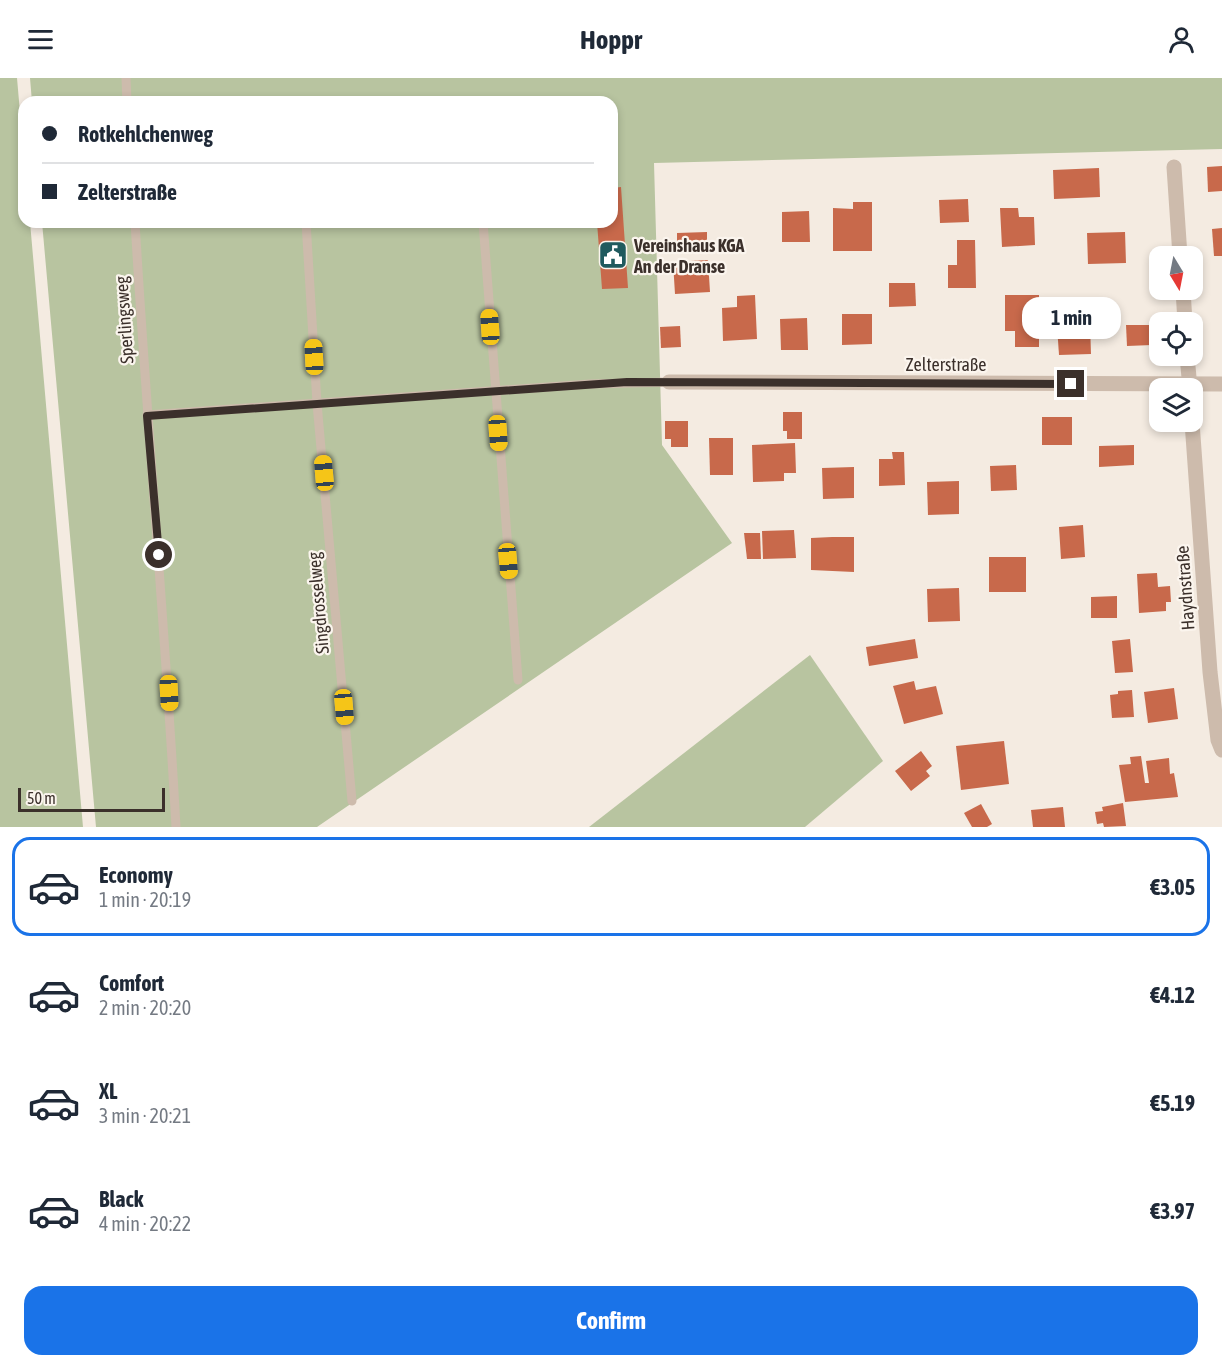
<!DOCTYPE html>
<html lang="en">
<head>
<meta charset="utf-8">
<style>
	body { margin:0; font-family:"Asap Condensed",sans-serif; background:#f2f2f3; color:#1f2937; height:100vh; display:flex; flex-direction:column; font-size:22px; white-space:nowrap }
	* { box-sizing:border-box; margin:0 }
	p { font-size:20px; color:#747a83 }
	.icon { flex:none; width:33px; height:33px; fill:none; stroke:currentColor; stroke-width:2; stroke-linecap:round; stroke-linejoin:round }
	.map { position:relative; height:749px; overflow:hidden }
	.side { display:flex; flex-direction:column; background:#fff; flex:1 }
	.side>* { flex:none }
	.guide { position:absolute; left:18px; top:18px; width:600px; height:132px; border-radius:18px; box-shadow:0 3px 9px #0003; display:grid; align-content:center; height:132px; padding:0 24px; background:#fff }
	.needle { width:39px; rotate:170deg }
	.buttons { position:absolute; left:1149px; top:168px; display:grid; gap:12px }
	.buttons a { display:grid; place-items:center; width:54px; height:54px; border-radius:12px; background:#fff; box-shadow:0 3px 9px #0003; font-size:30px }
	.scale { position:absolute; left:18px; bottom:15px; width:147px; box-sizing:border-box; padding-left:6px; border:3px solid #3b302b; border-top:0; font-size:16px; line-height:21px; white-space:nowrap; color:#3b302b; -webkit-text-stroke:4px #fbf5ee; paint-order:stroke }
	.end { position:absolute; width:27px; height:27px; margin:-14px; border:8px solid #3b302b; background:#fff; box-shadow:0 0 0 3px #fff }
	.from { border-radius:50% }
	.bubble { position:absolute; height:42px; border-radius:18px; background:#fff; box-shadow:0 3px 9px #0003; font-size:20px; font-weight:700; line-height:42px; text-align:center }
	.car { position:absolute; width:18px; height:36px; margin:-18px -9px; border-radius:8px; box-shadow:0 0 4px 2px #0007; background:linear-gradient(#f5c518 24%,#345 0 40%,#f5c518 0 76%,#345 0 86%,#f5c518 0) }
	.guide b { display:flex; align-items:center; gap:21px; height:57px; font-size:22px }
	.guide b+b { border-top:2px solid #e0e1e3 }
	.guide i { width:15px; height:15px; background:#1f2937 }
	ul { padding:10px 0 0; list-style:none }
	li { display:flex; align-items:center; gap:18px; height:99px; margin:0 12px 9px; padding:0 12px; border:3px solid transparent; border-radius:18px }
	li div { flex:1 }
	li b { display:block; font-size:22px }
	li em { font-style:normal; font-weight:700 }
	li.current { border-color:#1a73e8 }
	li>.icon { width:54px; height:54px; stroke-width:1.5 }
	.button { display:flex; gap:12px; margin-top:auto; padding:12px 24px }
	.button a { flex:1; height:69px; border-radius:18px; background:#1a73e8; color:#fff; font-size:24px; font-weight:700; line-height:69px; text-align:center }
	header { display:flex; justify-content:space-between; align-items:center; height:78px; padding:0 24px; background:#fff; font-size:27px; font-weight:700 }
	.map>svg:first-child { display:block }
</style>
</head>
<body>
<header><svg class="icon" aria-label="menu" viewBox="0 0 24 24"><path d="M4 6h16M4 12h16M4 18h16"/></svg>Hoppr<svg class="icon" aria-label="person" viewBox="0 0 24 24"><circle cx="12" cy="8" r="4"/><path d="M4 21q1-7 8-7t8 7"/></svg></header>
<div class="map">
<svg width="1222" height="749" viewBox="0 0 1222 749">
	<rect width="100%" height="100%" fill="#f4ebe1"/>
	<g fill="#b8c4a0">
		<polygon points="0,0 17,0 24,81 24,144 30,144 83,749 0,749"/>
		<polygon points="30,0 1222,0 1222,71 654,85 662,367 732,465 317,749 96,749 42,144 612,144 612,24 32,24"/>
		<polygon points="810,577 883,683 805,749 589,749"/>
	</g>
	<g fill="#c8694b">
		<polygon points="1222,88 1222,113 1208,114 1207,89"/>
		<polygon points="1099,90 1100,119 1054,121 1053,92"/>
		<polygon points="621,109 628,210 602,211 597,144 612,144 612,110"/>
		<polygon points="968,121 969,144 940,145 939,122"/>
		<polygon points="853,124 872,124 872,173 833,173 833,130 853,131"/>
		<polygon points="1000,130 1018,130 1019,139 1034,139 1035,167 1002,169"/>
		<polygon points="809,133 810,164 782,164 782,134"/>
		<polygon points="1222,150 1222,178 1214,178 1212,151"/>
		<polygon points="707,154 707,164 677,165 677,155"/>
		<polygon points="1125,154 1126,185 1088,186 1087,155"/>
		<polygon points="957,162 975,162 976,210 948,210 948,187 957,187"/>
		<polygon points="708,182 710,214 675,216 673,184"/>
		<polygon points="889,205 915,205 916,228 889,229"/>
		<polygon points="755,217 757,261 723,263 722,230 737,229 737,218"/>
		<polygon points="1005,217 1039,217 1039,269 1015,269 1015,253 1005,253"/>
		<polygon points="842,236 872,236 872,266 842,267"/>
		<polygon points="807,240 808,272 781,272 780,241"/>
		<polygon points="1090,246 1091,276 1059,277 1057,248"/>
		<polygon points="1126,247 1151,247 1152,267 1127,268"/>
		<polygon points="680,248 681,269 661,270 660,249"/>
		<polygon points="783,334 802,334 802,361 787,361 787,353 783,353"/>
		<rect x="1042" y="339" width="30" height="28"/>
		<polygon points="665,343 688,343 688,369 671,369 671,361 665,361"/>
		<polygon points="709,360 733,360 733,397 710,397"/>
		<polygon points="795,365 796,395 784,395 784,403 753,404 752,367"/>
		<polygon points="1134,367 1134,387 1099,389 1099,368"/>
		<polygon points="892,374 904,374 905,407 879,408 879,381 893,381"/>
		<polygon points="1016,387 1017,412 991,413 990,388"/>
		<polygon points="854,389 854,420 823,421 822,390"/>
		<polygon points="959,403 959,436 928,437 927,404"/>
		<polygon points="1083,447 1085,479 1061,481 1059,449"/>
		<polygon points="794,452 796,480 763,481 762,453"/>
		<polygon points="744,455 760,455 761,481 747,481"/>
		<polygon points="832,459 854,459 854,494 811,492 811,460"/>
		<rect x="989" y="479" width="37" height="35"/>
		<polygon points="1157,495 1158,509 1170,508 1171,524 1166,524 1166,533 1139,535 1137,496"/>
		<polygon points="959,510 960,543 928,544 927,511"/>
		<polygon points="1117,518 1117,540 1091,540 1091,519"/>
		<polygon points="915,561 918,580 869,588 866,569"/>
		<polygon points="1130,561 1133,594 1115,595 1112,563"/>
		<polygon points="914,603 916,612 936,608 943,636 904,646 893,608"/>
		<polygon points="1174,610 1178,641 1148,645 1144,614"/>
		<polygon points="1132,612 1134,639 1112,640 1110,617 1118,616 1118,613"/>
		<polygon points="1004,663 1009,706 961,712 956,668"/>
		<polygon points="921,673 932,688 926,693 930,698 911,713 895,693"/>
		<polygon points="1141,678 1145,705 1149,705 1146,683 1169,680 1170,696 1174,695 1178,719 1125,724 1119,687 1131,686 1130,679"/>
		<polygon points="1123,725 1126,748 1104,749 1103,745 1097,746 1095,734 1103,733 1102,729"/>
		<polygon points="981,726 992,746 987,749 972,749 964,735"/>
		<polygon points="1063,729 1065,749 1033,749 1031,732"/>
	</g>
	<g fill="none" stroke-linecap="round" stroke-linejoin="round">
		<g stroke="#cdbbac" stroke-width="9">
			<polyline points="126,0 127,24"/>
			<path d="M135,144c12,202 30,403 41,605"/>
			<polyline points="306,144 317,325 352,723"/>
			<polyline points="483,144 518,602"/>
			<polyline points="147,337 590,306 669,304"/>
		</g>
		<g stroke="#cdbbac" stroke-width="15">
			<polyline points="1174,89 1180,178"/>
			<polyline points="1183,212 1185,244"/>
			<polyline points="1187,278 1190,310"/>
			<polyline points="669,304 1222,306"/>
			<polyline points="1192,344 1210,594 1218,662 1222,672"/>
		</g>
	</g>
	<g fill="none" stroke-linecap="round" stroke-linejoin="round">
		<polyline stroke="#3b302b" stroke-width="8" points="159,477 147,338 627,304 1071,306"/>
	</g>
	<defs>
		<g id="civic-square" transform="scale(1.5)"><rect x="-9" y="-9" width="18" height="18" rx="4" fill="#1f5a5e" stroke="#fbf5ee"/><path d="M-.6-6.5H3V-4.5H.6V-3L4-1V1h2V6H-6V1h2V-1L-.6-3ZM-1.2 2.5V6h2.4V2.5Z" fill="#fff"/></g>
	</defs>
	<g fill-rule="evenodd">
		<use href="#civic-square" x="613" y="177"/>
	</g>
	<g text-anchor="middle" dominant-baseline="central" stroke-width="4.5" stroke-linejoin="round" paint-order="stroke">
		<g font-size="18" font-weight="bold" fill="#3b302b" stroke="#fbf5ee" text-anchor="start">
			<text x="634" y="167">Vereinshaus KGA<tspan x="634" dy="21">An der Dranse</tspan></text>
		</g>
		<g font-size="18" fill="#3b302b" stroke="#fbf5ee">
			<text transform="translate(124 242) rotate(-94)">Sperlingsweg</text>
			<text x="946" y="286">Zelterstraße</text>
			<text transform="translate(1185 510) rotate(-94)">Haydnstraße</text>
			<text transform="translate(318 525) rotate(-95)">Singdrosselweg</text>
		</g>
	</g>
</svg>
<div class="buttons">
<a><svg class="needle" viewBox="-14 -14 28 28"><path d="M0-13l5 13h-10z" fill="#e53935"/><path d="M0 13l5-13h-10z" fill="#747a83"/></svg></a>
<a><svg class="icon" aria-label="locate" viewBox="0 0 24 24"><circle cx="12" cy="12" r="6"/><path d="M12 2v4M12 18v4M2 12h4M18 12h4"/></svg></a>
<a><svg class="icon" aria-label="layers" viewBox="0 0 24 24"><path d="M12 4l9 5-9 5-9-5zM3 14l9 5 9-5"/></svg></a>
</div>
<div class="scale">50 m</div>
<i class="end from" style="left:159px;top:477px"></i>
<i class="end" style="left:1071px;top:306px"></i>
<div class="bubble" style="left:1022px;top:219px;width:99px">1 min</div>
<i class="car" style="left:490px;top:249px;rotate:356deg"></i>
<i class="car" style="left:314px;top:279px;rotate:357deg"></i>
<i class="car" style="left:498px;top:355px;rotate:176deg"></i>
<i class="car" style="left:324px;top:395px;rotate:355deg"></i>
<i class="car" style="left:508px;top:483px;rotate:175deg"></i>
<i class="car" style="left:169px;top:615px;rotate:177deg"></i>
<i class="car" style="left:344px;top:629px;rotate:175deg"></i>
<div class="guide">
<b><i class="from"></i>Rotkehlchenweg</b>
<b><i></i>Zelterstraße</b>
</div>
</div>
<section class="side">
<ul>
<li class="current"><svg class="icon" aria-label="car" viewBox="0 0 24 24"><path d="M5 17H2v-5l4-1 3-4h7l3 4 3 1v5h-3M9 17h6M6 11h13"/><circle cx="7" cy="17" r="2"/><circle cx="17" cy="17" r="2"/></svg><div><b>Economy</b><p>1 min · 20:19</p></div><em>€3.05</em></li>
<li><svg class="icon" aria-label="car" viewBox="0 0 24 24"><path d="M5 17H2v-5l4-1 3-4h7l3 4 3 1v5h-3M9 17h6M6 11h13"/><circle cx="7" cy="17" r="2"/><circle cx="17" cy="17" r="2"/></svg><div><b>Comfort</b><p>2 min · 20:20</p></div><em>€4.12</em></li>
<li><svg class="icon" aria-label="car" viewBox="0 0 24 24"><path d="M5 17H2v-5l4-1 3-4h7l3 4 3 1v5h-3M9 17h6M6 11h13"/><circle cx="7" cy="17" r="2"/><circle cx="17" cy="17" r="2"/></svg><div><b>XL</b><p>3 min · 20:21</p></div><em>€5.19</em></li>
<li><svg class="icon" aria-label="car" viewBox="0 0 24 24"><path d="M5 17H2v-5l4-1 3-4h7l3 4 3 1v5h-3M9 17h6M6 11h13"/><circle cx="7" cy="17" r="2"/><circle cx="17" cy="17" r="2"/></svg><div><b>Black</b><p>4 min · 20:22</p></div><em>€3.97</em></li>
</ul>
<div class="button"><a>Confirm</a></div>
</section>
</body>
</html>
